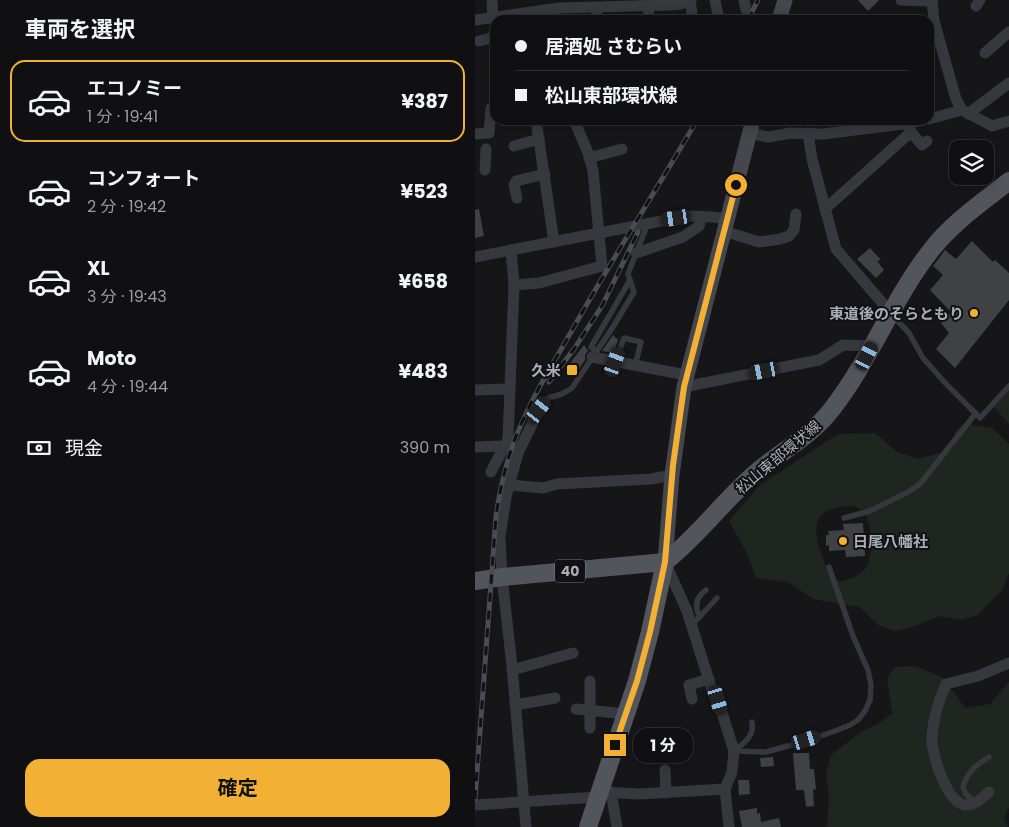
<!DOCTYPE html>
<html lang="ja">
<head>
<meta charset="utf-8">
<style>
	body { margin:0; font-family:Poppins,"Noto Sans JP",sans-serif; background:#19191b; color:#f1f3f6; height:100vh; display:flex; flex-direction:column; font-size:19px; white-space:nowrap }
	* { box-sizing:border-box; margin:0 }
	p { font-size:16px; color:#9c9d9f }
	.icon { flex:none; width:28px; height:28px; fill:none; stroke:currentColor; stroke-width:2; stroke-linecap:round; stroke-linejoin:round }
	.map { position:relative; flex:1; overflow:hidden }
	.sheet { display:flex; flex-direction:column; background:#101012; width:475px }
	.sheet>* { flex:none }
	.guide { position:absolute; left:15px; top:15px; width:444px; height:110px; border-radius:15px; box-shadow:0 2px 12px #0003,0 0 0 1px #303032; display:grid; align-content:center; height:110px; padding:0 25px; background:#101012 }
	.buttons { position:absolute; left:474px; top:140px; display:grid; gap:10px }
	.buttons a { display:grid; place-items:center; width:45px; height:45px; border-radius:10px; background:#101012; box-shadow:0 2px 12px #0003,0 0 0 1px #303032; font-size:25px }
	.end { position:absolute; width:22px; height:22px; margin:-11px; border:6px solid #f2b134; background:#111; box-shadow:0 0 0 2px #111 }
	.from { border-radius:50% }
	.bubble { position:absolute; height:35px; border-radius:15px; background:#101012; box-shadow:0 2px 12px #0003,0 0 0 1px #303032; font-size:16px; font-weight:700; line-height:35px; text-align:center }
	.car { position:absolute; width:15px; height:30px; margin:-15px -8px; border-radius:6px; box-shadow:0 0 4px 1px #0007; background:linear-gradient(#222 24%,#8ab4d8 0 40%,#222 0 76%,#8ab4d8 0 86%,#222 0) }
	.guide b { display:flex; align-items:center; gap:18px; height:48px; font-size:19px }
	.guide b+b { border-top:1px solid #303032 }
	.guide i { width:12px; height:12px; background:#f1f3f6 }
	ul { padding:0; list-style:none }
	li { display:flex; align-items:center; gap:15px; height:82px; margin:0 10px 8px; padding:0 15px; border:2px solid transparent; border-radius:15px }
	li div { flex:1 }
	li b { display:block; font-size:19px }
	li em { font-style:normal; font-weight:700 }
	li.selected { border-color:#f2b134 }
	li>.icon { width:45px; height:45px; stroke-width:1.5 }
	h2 { padding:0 25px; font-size:22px; line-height:60px }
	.pay { display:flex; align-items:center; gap:12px; height:55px; padding:0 25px; font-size:19px }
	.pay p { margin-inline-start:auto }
	.cta { display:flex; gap:10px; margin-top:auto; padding:10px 25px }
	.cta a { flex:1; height:58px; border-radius:15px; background:#f2b134; color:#111; font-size:20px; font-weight:700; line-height:58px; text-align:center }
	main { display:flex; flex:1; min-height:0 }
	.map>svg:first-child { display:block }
</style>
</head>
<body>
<main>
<section class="sheet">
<h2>車両を選択</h2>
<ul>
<li class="selected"><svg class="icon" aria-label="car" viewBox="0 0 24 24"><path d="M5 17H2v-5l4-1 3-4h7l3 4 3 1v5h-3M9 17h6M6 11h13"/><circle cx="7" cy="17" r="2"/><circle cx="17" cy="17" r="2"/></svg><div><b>エコノミー</b><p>1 分 · 19:41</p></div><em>¥387</em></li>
<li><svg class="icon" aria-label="car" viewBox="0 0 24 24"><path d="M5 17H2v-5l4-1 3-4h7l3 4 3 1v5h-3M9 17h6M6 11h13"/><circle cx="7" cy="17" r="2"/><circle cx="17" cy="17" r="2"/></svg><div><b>コンフォート</b><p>2 分 · 19:42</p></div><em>¥523</em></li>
<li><svg class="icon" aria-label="car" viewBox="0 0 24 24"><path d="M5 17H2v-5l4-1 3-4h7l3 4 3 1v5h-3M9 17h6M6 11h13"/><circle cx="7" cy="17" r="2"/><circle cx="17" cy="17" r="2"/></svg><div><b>XL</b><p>3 分 · 19:43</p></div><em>¥658</em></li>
<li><svg class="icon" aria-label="car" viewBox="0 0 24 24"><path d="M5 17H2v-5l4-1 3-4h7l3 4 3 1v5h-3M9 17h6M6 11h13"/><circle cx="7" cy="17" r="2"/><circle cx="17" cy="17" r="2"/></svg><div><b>Moto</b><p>4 分 · 19:44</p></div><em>¥483</em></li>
</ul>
<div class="pay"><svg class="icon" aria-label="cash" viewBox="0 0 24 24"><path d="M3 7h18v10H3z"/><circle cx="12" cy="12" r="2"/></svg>現金<p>390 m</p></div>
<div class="cta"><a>確定</a></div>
</section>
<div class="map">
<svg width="534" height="827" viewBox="0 0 534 827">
	<rect width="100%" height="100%" fill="#161618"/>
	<g fill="#1e261f" fill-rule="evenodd">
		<polygon points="534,388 534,424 519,407"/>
		<path d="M489,424l28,4 17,16v129l-6,16 -25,26 -17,5 -21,-4 -28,11 -17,4 -17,-6 -19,-18 -46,-8 -25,-17 -32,-4 -9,-25 -18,-32 31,-36 78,-51 37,-1 22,19 21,7 35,-10 2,-17zM371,506c4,0 9,0 12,2 15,8 16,44 9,58 -4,8 -17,14 -26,15 -4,0 -8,-2 -10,-5 -5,-7 -9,-20 -12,-29 -7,-27 -1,-38 27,-41z"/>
		<polygon points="440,666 469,678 490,708 515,704 534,682 534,807 529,818 533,827 352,827 354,798 351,775 356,755 387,731 403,724 417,713 412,678 420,667"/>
	</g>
	<g fill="#404145">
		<polygon points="383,0 404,0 393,11"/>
		<polygon points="4,209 9,236 0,238 0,210"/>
		<polygon points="497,241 518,262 520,260 534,273 534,300 480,368 461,349 474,333 466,323 476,312 455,290 468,275 458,266 470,250 481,259"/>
		<polygon points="395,248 406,260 402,261 409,270 401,278 382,259"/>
		<polygon points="138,335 143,340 138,353 127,351"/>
		<polygon points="109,345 113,351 110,355 110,360 100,375 92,367"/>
		<polygon points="388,523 390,556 371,557 370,550 354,551 354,545 351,546 351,535 354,535 353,531 369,530 368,524"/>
		<polygon points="318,753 334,753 335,769 339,769 341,789 338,790 339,806 331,807 329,790 321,790"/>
		<polygon points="298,757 299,766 286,767 285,758"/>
		<polygon points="263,780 274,780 275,794 264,795"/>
		<polygon points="282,808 282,814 285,813 286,822 304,818 306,827 267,827 264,811"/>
	</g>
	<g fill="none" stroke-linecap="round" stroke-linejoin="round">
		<g stroke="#37383d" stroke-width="5.5">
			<polyline points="418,316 434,333 448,358 472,385 505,418 534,386"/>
			<polyline points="121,351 116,347 155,280"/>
			<polyline points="140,362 149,338 166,342 160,366"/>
			<polyline points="64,410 73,398 87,394 97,388 138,327 159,292 153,274 173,223"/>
			<polyline points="369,518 395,511 433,492 445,484 501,413"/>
			<path d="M225,617c-6,-11 -4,-20 6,-27"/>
			<polyline points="217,625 242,598"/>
			<polyline points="259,751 291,752 331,741 360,731 375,725 383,720 390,711 395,700 396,685 393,670 378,636 354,567"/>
			<path d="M259,751c10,-8 21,-15 18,-29"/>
			<path d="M500,802l-9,-8 -3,-7c4,-15 13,-22 26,-30"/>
		</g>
		<g stroke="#37383d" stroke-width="11">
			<polyline points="17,0 18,17"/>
			<polyline points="215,0 218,20"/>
			<polyline points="240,0 244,20"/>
			<polyline points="269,0 271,10"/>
			<polyline points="426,0 457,1"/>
			<polyline points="457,0 459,21 481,99 487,110 517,126 534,121"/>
			<polyline points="173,5 174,20"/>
			<polyline points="501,6 505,0"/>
			<polyline points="0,20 84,8 195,5 206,4 216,0"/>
			<polyline points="121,20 122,7"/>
			<polyline points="4,41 20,37"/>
			<polyline points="510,53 534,32"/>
			<polyline points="493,114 534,83"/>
			<polyline points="454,119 487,110"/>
			<polyline points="61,120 79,242"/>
			<polyline points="433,127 436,132 447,145 452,141"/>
			<polyline points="274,133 293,137 316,133 348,134 436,123 448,120"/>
			<polyline points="333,133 337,159 361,249 416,313"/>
			<polyline points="0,134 14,133 16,108 20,108"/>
			<polyline points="39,146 64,139"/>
			<polyline points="114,158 147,149"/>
			<polyline points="10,170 11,149"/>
			<polyline points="42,198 39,185 41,181 70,174"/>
			<polyline points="350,209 436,132"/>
			<polyline points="249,231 284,242 305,239 314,236 319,230 321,214"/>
			<polyline points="161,253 208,237 224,226 227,216"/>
			<polyline points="0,257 212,216 238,217 252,219"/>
			<polyline points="39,285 64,283 127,266 118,171 114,155 99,120"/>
			<polyline points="117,357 211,375"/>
			<polyline points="209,387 344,360 368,345 397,346"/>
			<polyline points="0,390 35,389"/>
			<polyline points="0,447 30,446 35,449"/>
			<polyline points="16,472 33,439 39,285 36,250"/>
			<polyline points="35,485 68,488 82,484 176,479 197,475"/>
			<polyline points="190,562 212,611 237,690 243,700 259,751 257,772 250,789 254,827"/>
			<polyline points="37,670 98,653"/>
			<polyline points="217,699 214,685 234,679"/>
			<polyline points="40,705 80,698"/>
			<polyline points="101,709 151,714"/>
			<polyline points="115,728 115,681"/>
			<polyline points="190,770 191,793"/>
			<polyline points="124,792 164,794 250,789"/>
			<polyline points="136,792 142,827"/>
			<path d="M514,792c-5,5 -14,13 -23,13 -19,0 -35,-52 -34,-68 1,-18 7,-37 14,-53l32,-8 31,-13"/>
			<polyline points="0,805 123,797"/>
			<polyline points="51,827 37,666 27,577 25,537 31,497 43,453 64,410"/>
		</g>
		<g stroke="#45474d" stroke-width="15">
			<polyline points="304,20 310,0"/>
			<polyline points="190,562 197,475 209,387 278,120"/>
		</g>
		<g stroke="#53555c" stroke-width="18">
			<path d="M0,581l27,-4 163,-15c32,-25 56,-58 86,-85 27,-25 58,-38 81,-68 39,-50 61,-111 100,-160 21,-27 51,-47 77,-68"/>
			<polyline points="113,827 162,681 175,632 190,562"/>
		</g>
		<g stroke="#4a4c52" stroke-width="5">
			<g id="rail">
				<polyline points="273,20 283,0"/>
				<polyline points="74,382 99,349 127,306 163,232"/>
				<path d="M0,799l21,-283c5,-34 13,-67 28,-98 14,-32 34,-62 51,-93 39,-69 82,-136 122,-205"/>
			</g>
		</g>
		<use href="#rail" stroke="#111113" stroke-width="3" stroke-dasharray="9" stroke-linecap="butt"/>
	</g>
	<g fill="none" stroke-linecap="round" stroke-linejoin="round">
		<polyline stroke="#f2b134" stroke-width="6" points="140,745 162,681 175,632 190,562 198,465 209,387 261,185"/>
	</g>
	<g fill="#f2b134" stroke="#111113" stroke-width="2">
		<circle cx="499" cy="313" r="5"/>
		<rect x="91" y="364" width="12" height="12" rx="2.5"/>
		<circle cx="368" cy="541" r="5"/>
	</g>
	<g text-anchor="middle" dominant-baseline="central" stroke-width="4" stroke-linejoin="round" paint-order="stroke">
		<rect fill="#111113" stroke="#7b7e86" stroke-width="1" x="80" y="559.5" width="30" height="23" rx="4"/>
		<g font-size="14" font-weight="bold" fill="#a8adb8">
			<text x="95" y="571">40</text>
		</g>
		<g font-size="15" font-weight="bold" fill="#a8adb8" stroke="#111113" text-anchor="end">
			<text x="489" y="313">東道後のそらともり</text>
			<text x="86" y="370">久米</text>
			<text x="378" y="541" text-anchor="start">日尾八幡社</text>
		</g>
		<g font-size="15" fill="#a8adb8" stroke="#111113">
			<text transform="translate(303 457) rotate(-40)">松山東部環状線</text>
		</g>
	</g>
</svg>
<div class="buttons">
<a><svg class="icon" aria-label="layers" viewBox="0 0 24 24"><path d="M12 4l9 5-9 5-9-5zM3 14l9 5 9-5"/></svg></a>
</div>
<i class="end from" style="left:261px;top:185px"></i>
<i class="end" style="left:140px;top:745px"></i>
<div class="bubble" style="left:158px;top:728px;width:60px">1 分</div>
<i class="car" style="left:201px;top:218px;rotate:261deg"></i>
<i class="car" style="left:392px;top:356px;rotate:27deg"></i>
<i class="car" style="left:140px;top:362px;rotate:20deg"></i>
<i class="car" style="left:289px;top:371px;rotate:259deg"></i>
<i class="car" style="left:64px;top:410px;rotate:37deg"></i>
<i class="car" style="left:243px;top:700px;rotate:163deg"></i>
<i class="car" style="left:331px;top:740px;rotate:73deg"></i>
<div class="guide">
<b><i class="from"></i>居酒処 さむらい</b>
<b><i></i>松山東部環状線</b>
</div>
</div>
</main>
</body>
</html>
